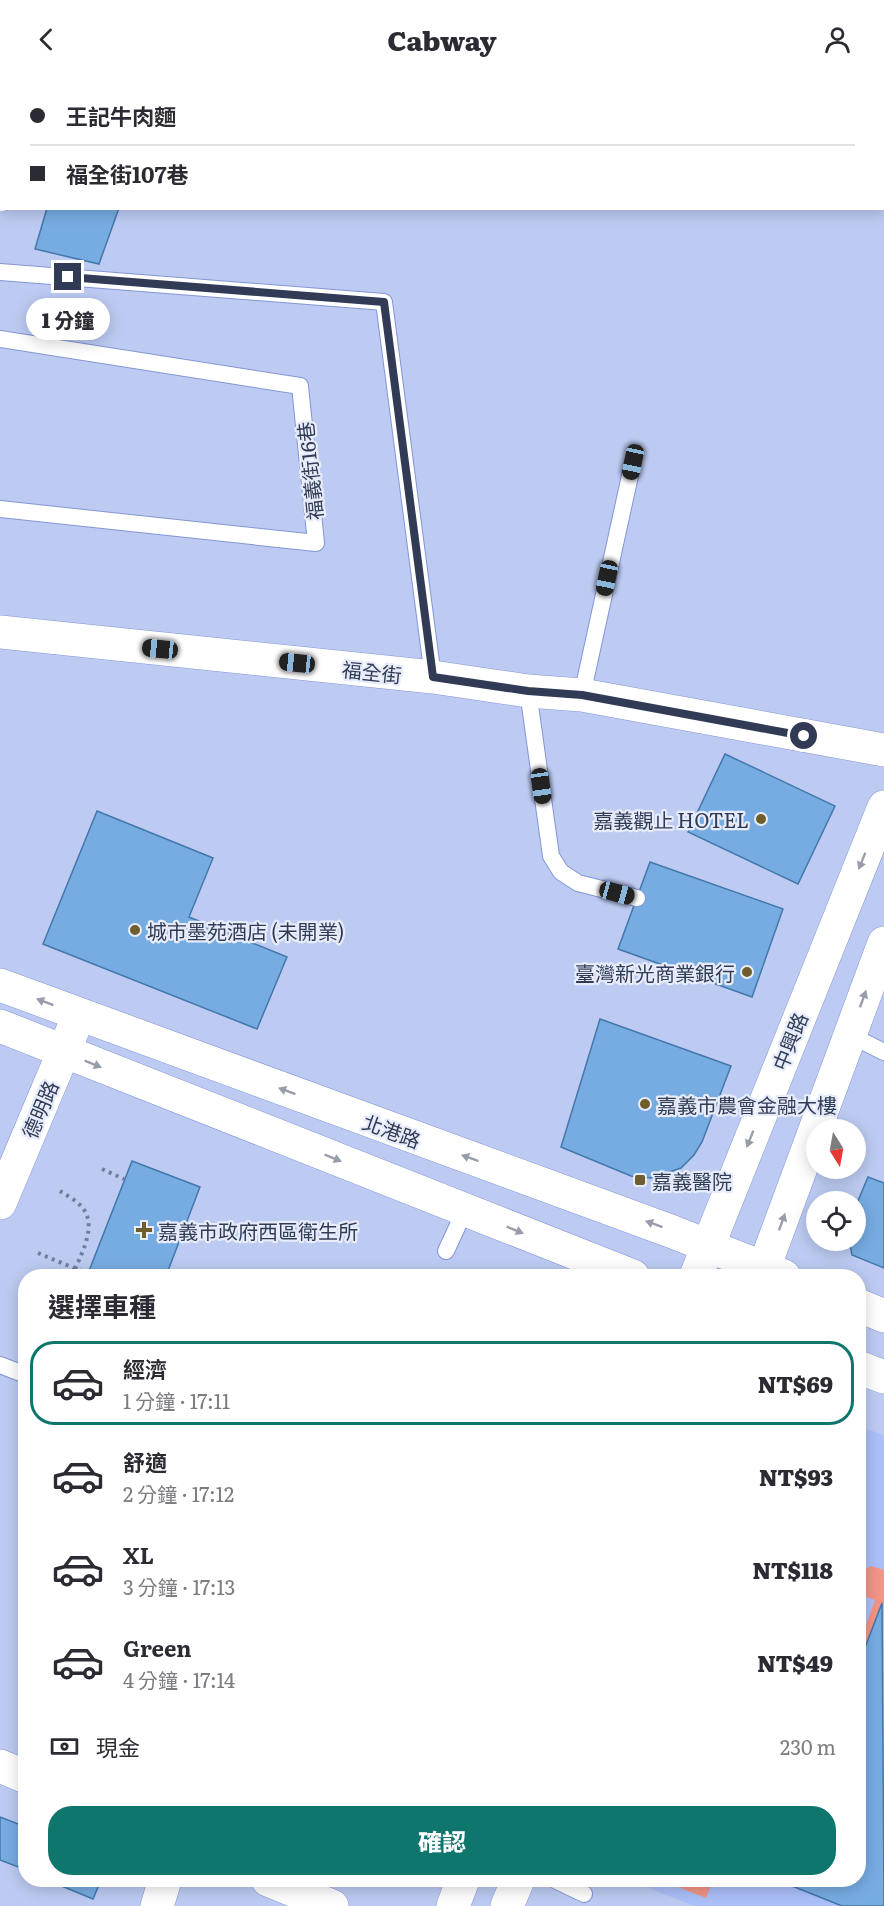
<!DOCTYPE html>
<html lang="zh-TW">
<head>
<meta charset="utf-8">
<style>
	body { margin:0; font-family:Literata,"Noto Sans TC",serif; background:#f7f7f7; color:#2b2b33; height:100vh; display:flex; flex-direction:column; font-size:22px; white-space:nowrap }
	* { box-sizing:border-box; margin:0 }
	p { font-size:20px; color:#7c7c81 }
	.icon { flex:none; width:33px; height:33px; fill:none; stroke:currentColor; stroke-width:2; stroke-linecap:round; stroke-linejoin:round }
	.map { position:relative; flex:1; overflow:hidden }
	.side { position:absolute; left:18px; top:1191px; width:848px; height:618px; display:flex; flex-direction:column; background:#fff; border-radius:24px; box-shadow:0 3px 15px #0003 }
	.side>* { flex:none }
	.banner { position:absolute; left:0px; top:0px; width:885px; height:132px; box-shadow:0 3px 15px #0003; display:grid; align-content:center; height:132px; padding:0 30px; background:#fff }
	.needle { width:39px; rotate:169deg }
	.buttons { position:absolute; left:806px; top:1041px; display:grid; gap:12px }
	.buttons a { display:grid; place-items:center; width:60px; height:60px; border-radius:50%; background:#fff; box-shadow:0 3px 15px #0003; font-size:30px }
	.end { position:absolute; width:27px; height:27px; margin:-14px; border:8px solid #323b56; background:#fff; box-shadow:0 0 0 3px #fff }
	.from { border-radius:50% }
	.bubble { position:absolute; height:42px; border-radius:21px; background:#fff; box-shadow:0 3px 15px #0003; font-size:20px; font-weight:800; line-height:42px; text-align:center }
	.car { position:absolute; width:18px; height:36px; margin:-18px -9px; border-radius:8px; box-shadow:0 0 4px 2px #0007; background:linear-gradient(#222 24%,#8ab4d8 0 40%,#222 0 76%,#8ab4d8 0 86%,#222 0) }
	.banner b { display:flex; align-items:center; gap:21px; height:57px; font-size:22px }
	.banner b+b { border-top:2px solid #e1e1e2 }
	.banner i { width:15px; height:15px; background:#2b2b33 }
	ul { padding:0; list-style:none }
	li { display:flex; align-items:center; gap:18px; height:84px; margin:0 12px 9px; padding:0 18px; border:3px solid transparent; border-radius:24px }
	li div { flex:1 }
	li b { display:block; font-size:22px }
	li em { font-style:normal; font-weight:800 }
	li.current { border-color:#0f766e }
	li>.icon { width:54px; height:54px; stroke-width:1.5 }
	h2 { padding:0 30px; font-size:27px; line-height:72px }
	.pay { display:flex; align-items:center; gap:15px; height:66px; padding:0 30px; font-size:22px }
	.pay p { margin-inline-start:auto }
	.primary-button { display:flex; gap:12px; margin-top:auto; padding:12px 30px }
	.primary-button a { flex:1; height:69px; border-radius:24px; background:#0f766e; color:#fff; font-size:24px; font-weight:800; line-height:69px; text-align:center }
	header { display:flex; justify-content:space-between; align-items:center; height:78px; padding:0 30px; background:#fff; font-size:27px; font-weight:800 }
	.map>svg:first-child { display:block }
</style>
</head>
<body>
<header><svg class="icon" aria-label="back" viewBox="0 0 24 24"><path d="M15 5l-7 7 7 7"/></svg>Cabway<svg class="icon" aria-label="person" viewBox="0 0 24 24"><circle cx="12" cy="8" r="4"/><path d="M4 21q1-7 8-7t8 7"/></svg></header>
<div class="map">
<svg width="884" height="1828" viewBox="0 0 884 1828">
	<rect width="100%" height="100%" fill="#bdcbf3"/>
	<polygon fill="#abbff9" points="858,1348 884,1357 884,1828 695,1828 628,1802 858,1802"/>
	<g fill="#f29586">
		<polygon points="871,1488 884,1492 884,1525 858,1588 858,1569 875,1522 858,1516 858,1495"/>
		<polygon points="660,1802 713,1802 706,1820"/>
	</g>
	<polygon fill="#398a98" stroke="#377284" stroke-width="1.5" points="428,0 884,0 884,62 884,2"/>
	<g fill="#77ace3" stroke="#4477ab" stroke-width="1.5">
		<polygon points="47,130 119,130 99,186 35,171"/>
		<polygon points="725,676 835,728 798,806 688,754"/>
		<polygon points="97,733 213,780 189,839 287,879 257,951 43,866"/>
		<polygon points="650,784 783,831 752,919 618,871"/>
		<polygon points="600,941 731,988 702,1064 694,1077 681,1090 651,1100 631,1098 561,1069"/>
		<polygon points="132,1083 200,1109 166,1198 87,1198"/>
		<polygon points="868,1099 884,1105 884,1190 852,1177 849,1162 855,1162 855,1130"/>
		<polygon points="882,1525 884,1828 842,1828 777,1802 858,1802 858,1588"/>
		<polygon points="0,1739 26,1749 26,1792 0,1782"/>
		<polygon points="47,1802 101,1802 93,1821"/>
	</g>
	<g fill="none" stroke-linecap="round" stroke-linejoin="round">
		<g stroke="#8296d6" stroke-width="18">
			<g id="lane">
				<polyline points="0,194 384,224 433,599"/>
				<polyline points="0,261 300,308 316,465 0,431"/>
				<polyline points="528,613 551,778 561,794 578,805 637,820"/>
				<polyline points="582,617 633,384"/>
				<polyline points="850,957 884,974"/>
				<polyline points="446,1173 465,1132"/>
				<polyline points="0,1287 26,1297"/>
				<polyline points="555,1802 584,1816"/>
			</g>
		</g>
		<g stroke="#8296d6" stroke-width="34">
			<g id="street">
				<polyline points="50,2 51,0"/>
				<polyline points="0,117 2,113"/>
				<polyline points="0,554 433,599 528,613 582,617 884,672"/>
				<polyline points="0,1125 79,937"/>
				<polyline points="0,1688 26,1699"/>
				<polyline points="268,1802 332,1828"/>
				<polyline points="157,1828 165,1802"/>
			</g>
		</g>
		<g stroke="#8296d6" stroke-width="34">
			<g id="secondary">
				<polyline points="211,0 217,2"/>
				<polyline points="0,907 673,1154 784,1198"/>
				<polyline points="0,948 633,1198"/>
				<polyline points="696,1198 884,729"/>
				<polyline points="761,1198 884,865"/>
				<polyline points="858,1227 884,1238"/>
				<polyline points="858,1289 884,1299"/>
				<polyline points="453,1828 463,1802"/>
				<polyline points="507,1828 518,1802"/>
			</g>
		</g>
		<g stroke="#737e9f" stroke-width="4" stroke-dasharray="3 4.5" stroke-linecap="butt">
			<polyline points="102,1091 124,1101"/>
			<path d="M60,1113c6,4 14,8 20,14 20,19 0,51 -8,71"/>
			<polyline points="38,1175 88,1196"/>
			<polyline points="19,1230 26,1231"/>
		</g>
		<use href="#lane" stroke="#fff" stroke-width="16"/>
		<use href="#street" stroke="#fff" stroke-width="33"/>
		<use href="#secondary" stroke="#fff" stroke-width="33"/>
	</g>
	<defs><path id="oneway-solid" d="M-6-.8H1V-3.2L6.5 0L1 3.2V.8H-6Z" transform="scale(1.5)"/></defs>
	<g fill="#989daa">
		<use href="#oneway-solid" transform="translate(862 783) rotate(112)"/>
		<use href="#oneway-solid" transform="translate(863 921) rotate(-70)"/>
		<use href="#oneway-solid" transform="translate(45 924) rotate(-159)"/>
		<use href="#oneway-solid" transform="translate(93 986) rotate(22)"/>
		<use href="#oneway-solid" transform="translate(287 1013) rotate(-160)"/>
		<use href="#oneway-solid" transform="translate(750 1061) rotate(112)"/>
		<use href="#oneway-solid" transform="translate(333 1080) rotate(22)"/>
		<use href="#oneway-solid" transform="translate(470 1080) rotate(-160)"/>
		<use href="#oneway-solid" transform="translate(782 1144) rotate(-70)"/>
		<use href="#oneway-solid" transform="translate(654 1146) rotate(-160)"/>
		<use href="#oneway-solid" transform="translate(515 1152) rotate(22)"/>
	</g>
	<g fill="none" stroke-linecap="round" stroke-linejoin="round">
		<polyline stroke="#323b56" stroke-width="8" points="68,199 384,224 433,599 528,613 582,617 804,658"/>
	</g>
	<g fill="#6f5d2b" stroke="#e7ecfa" stroke-width="2">
		<circle cx="761" cy="741" r="6"/>
		<circle cx="135" cy="852" r="6"/>
		<circle cx="747" cy="894" r="6"/>
		<circle cx="645" cy="1026" r="6"/>
		<rect x="634" y="1096" width="12" height="12" rx="3"/>
		<path d="M141 1143h6v6h6v6h-6v6h-6v-6h-6v-6h6z"/>
	</g>
	<g text-anchor="middle" dominant-baseline="central" stroke-width="4.5" stroke-linejoin="round" paint-order="stroke">
		<g font-size="20" fill="#323b56" stroke="#e7ecfa">
			<text transform="translate(309 393) rotate(-96)">福義街16巷</text>
			<text transform="translate(372 593) rotate(6)">福全街</text>
			<text transform="translate(789 963) rotate(-68)">中興路</text>
			<text transform="translate(39 1031) rotate(-67)">德明路</text>
			<text transform="translate(392 1052) rotate(20)">北港路</text>
		</g>
		<g font-size="20" fill="#323b56" stroke="#e7ecfa" text-anchor="start">
			<text x="749" y="741" text-anchor="end">嘉義觀止 HOTEL</text>
			<text x="147" y="852">城市墨苑酒店 (未開業)</text>
			<text x="735" y="894" text-anchor="end">臺灣新光商業銀行</text>
			<text x="657" y="1026">嘉義市農會金融大樓</text>
			<text x="652" y="1102">嘉義醫院</text>
			<text x="158" y="1152">嘉義市政府西區衛生所</text>
		</g>
	</g>
</svg>
<div class="buttons">
<a><svg class="needle" viewBox="-14 -14 28 28"><path d="M0-13l5 13h-10z" fill="#e53935"/><path d="M0 13l5-13h-10z" fill="#7c7c81"/></svg></a>
<a><svg class="icon" aria-label="locate" viewBox="0 0 24 24"><circle cx="12" cy="12" r="6"/><path d="M12 2v4M12 18v4M2 12h4M18 12h4"/></svg></a>
</div>
<i class="end from" style="left:804px;top:658px"></i>
<i class="end" style="left:68px;top:199px"></i>
<div class="bubble" style="left:26px;top:220px;width:84px">1 分鐘</div>
<i class="car" style="left:633px;top:384px;rotate:192deg"></i>
<i class="car" style="left:607px;top:500px;rotate:192deg"></i>
<i class="car" style="left:160px;top:571px;rotate:276deg"></i>
<i class="car" style="left:297px;top:585px;rotate:276deg"></i>
<i class="car" style="left:541px;top:708px;rotate:172deg"></i>
<i class="car" style="left:617px;top:815px;rotate:105deg"></i>
<div class="banner">
<b><i class="from"></i>王記牛肉麵</b>
<b><i></i>福全街107巷</b>
</div>
<section class="side">
<h2>選擇車種</h2>
<ul>
<li class="current"><svg class="icon" aria-label="car" viewBox="0 0 24 24"><path d="M5 17H2v-5l4-1 3-4h7l3 4 3 1v5h-3M9 17h6M6 11h13"/><circle cx="7" cy="17" r="2"/><circle cx="17" cy="17" r="2"/></svg><div><b>經濟</b><p>1 分鐘 · 17:11</p></div><em>NT$69</em></li>
<li><svg class="icon" aria-label="car" viewBox="0 0 24 24"><path d="M5 17H2v-5l4-1 3-4h7l3 4 3 1v5h-3M9 17h6M6 11h13"/><circle cx="7" cy="17" r="2"/><circle cx="17" cy="17" r="2"/></svg><div><b>舒適</b><p>2 分鐘 · 17:12</p></div><em>NT$93</em></li>
<li><svg class="icon" aria-label="car" viewBox="0 0 24 24"><path d="M5 17H2v-5l4-1 3-4h7l3 4 3 1v5h-3M9 17h6M6 11h13"/><circle cx="7" cy="17" r="2"/><circle cx="17" cy="17" r="2"/></svg><div><b>XL</b><p>3 分鐘 · 17:13</p></div><em>NT$118</em></li>
<li><svg class="icon" aria-label="car" viewBox="0 0 24 24"><path d="M5 17H2v-5l4-1 3-4h7l3 4 3 1v5h-3M9 17h6M6 11h13"/><circle cx="7" cy="17" r="2"/><circle cx="17" cy="17" r="2"/></svg><div><b>Green</b><p>4 分鐘 · 17:14</p></div><em>NT$49</em></li>
</ul>
<div class="pay"><svg class="icon" aria-label="cash" viewBox="0 0 24 24"><path d="M3 7h18v10H3z"/><circle cx="12" cy="12" r="2"/></svg>現金<p>230 m</p></div>
<div class="primary-button"><a>確認</a></div>
</section>
</div>
</body>
</html>
